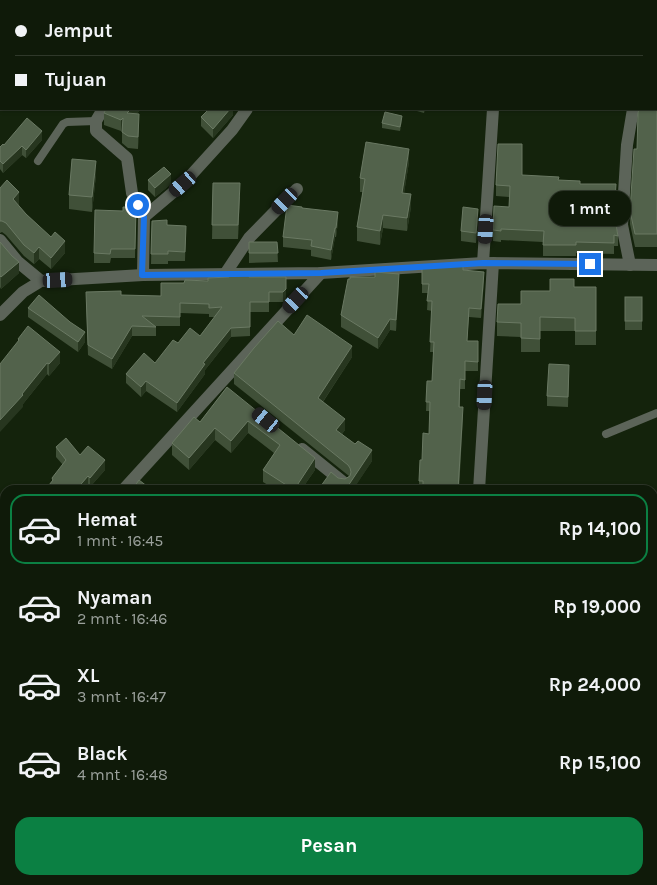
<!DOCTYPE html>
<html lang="id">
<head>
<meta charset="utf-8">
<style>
	body { margin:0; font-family:Karla,sans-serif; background:#1d2717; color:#f1f3f6; height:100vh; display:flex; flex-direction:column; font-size:19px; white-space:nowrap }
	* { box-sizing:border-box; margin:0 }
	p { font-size:16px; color:#9ba19c }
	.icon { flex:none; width:28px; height:28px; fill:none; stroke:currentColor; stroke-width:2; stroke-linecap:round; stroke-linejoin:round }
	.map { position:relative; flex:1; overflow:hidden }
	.details { position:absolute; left:0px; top:485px; width:658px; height:400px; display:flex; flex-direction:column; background:#0f1a09; border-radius:15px 15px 0 0; box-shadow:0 1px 4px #0004,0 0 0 1px #2f382a }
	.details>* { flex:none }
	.top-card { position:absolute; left:0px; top:0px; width:658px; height:110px; box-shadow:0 1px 4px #0004,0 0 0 1px #2f382a; display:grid; align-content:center; height:110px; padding:0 15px; background:#0f1a09 }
	.end { position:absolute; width:22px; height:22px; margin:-11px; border:6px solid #1a73e8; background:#fff; box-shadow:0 0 0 2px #fff }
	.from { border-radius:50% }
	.bubble { position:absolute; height:35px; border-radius:15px; background:#0f1a09; box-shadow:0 1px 4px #0004,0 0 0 1px #2f382a; font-size:16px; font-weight:700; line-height:35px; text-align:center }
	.car { position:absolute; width:15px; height:30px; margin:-15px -8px; border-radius:6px; box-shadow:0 0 4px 1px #0007; background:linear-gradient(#222 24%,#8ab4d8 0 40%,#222 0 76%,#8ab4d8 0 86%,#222 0) }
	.top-card b { display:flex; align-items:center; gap:18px; height:48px; font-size:19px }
	.top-card b+b { border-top:1px solid #2f382a }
	.top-card i { width:12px; height:12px; background:#f1f3f6 }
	ul { padding:9px 0 0; list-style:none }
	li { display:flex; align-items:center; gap:15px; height:70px; margin:0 10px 8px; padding:0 5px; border:2px solid transparent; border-radius:15px }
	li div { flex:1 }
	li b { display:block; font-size:19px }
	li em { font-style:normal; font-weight:700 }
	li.current { border-color:#0b8043 }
	li>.icon { width:45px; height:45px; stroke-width:1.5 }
	.button { display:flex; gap:10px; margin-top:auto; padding:10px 15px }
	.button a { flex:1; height:58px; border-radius:15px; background:#0b8043; color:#fff; font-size:20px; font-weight:700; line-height:58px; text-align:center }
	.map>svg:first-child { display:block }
</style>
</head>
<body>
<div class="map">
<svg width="657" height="885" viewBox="0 0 657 885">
	<rect width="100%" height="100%" fill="#14230c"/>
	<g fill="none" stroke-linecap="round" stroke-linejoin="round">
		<g stroke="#5c6459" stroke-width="8">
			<polyline points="38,161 63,124 67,122 96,121"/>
			<polyline points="606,434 657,413"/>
		</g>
		<g stroke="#5c6459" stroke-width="12">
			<polyline points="127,1 129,0"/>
			<polyline points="325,1 326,0"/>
			<polyline points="656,52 657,52"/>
			<polyline points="0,79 1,78"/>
			<polyline points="103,109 96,121 96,131 127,158 132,193 144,217 143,275"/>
			<polyline points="144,217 183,184 232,130 247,109"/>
			<polyline points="0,240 18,262 41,281"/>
			<polyline points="483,263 493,109"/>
			<polyline points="630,265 622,225 627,145 633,109"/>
			<polyline points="225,274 249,238 297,189"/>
			<polyline points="0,315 23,292 41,281 143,275 321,273 483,263 657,265"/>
			<polyline points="302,449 343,482"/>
			<polyline points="123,490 321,273"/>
			<polyline points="479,490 493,263"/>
			<polyline points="0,626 5,620"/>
			<polyline points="456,885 456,880"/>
		</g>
	</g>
	<g fill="#405038">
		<polygon points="657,90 657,247 635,247 630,224 630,211 637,149"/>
		<polygon points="106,109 141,109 136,114 139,125 138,149 128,148 122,143 122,130 121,131 104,125 104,113"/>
		<polygon points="233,109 233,115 213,138 201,126 201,117"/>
		<polygon points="410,109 425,109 424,113"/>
		<polygon points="402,120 400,131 382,128 382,123"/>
		<polygon points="42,140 26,158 22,155 3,173 0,169 0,147 4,145"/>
		<polygon points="409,162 404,193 411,207 407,231 383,228 380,245 357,241 357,227 363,192 360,192 360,178"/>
		<polygon points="96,175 92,212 69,209 69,195"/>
		<polygon points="522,175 580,184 616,195 614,217 618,236 618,246 614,246 614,254 576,253 576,256 543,256 543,242 501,240 501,242 493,241 493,230 509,207 509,197 496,196 496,185"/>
		<polygon points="148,180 171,184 155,197 148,190"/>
		<polygon points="213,183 240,197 238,239 212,239"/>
		<polygon points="0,188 19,204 18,205 26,214 65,253 51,269 39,259 34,264 24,256 6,235 2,232 0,233"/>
		<polygon points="302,208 338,222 336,237 335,237 331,260 311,256 311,250 283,247 283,237"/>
		<polygon points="136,209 135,258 111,258 110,263 94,263 94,253 123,211"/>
		<polygon points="478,219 476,243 461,241 461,231"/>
		<polygon points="152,221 167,225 186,226 185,261 168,261 168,264 151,264"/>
		<polygon points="0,242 19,273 1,289 0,287"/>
		<polygon points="277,242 278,262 249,263 249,253"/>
		<polygon points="422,266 463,270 484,281 481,318 469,317 467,341 478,341 478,371 465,371 465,389 460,389 460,407 463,417 459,490 462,490 419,490 419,481 422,460 429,434 430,411 426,411 427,381 432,381 434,352 430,352 432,311 427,310 428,293 422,293"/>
		<polygon points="249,277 286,277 286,299 283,302 269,302 269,312 250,312 250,336 231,337 205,370 205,374 177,412 146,391 141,397 126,383 126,374 155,363 178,343 200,336 215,317 209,317 209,314 180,313 180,326 155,326 156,327 156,336 132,336 112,369 88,355 86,302 121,295 161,296 184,283"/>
		<polygon points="399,285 396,331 390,330 378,349 341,327 341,315"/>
		<polygon points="574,287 596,287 596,345 575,345 575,331 540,331 540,352 521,352 521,337 497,336 497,322 521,304 550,291"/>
		<rect x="625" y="297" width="17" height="33"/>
		<polygon points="28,308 85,342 78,352 28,317"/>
		<polygon points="294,335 352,357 323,402 345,430 342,434 372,461 353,489 338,478 345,479 349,476 234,384 234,373"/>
		<polygon points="18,339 60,363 49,376 47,374 23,404 23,407"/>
		<polygon points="569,374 568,407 547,406 547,396"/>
		<polygon points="227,387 315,470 301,490 276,490 263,482 263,470 274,453 248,433 231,453 215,440 189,470 172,455 172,443 200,422"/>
		<polygon points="56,447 80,455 105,470 90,487 88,485 84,490 45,490 52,482 52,478 63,465 56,457"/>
		<polygon points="5,640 5,681 0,677 0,645"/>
		<polygon points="364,880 435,880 434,885 364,885"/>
	</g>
	<g fill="#27361f">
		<polygon points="248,0 254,0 254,1 246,1"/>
		<polygon points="131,109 141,109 127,125 127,113"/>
		<polygon points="230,109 233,109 233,115 213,138 213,129"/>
		<polygon points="139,114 139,125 138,149 138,137"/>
		<polygon points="402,116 402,120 400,131 400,127"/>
		<polygon points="123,118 123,129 121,131 121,120"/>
		<polygon points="42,131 42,140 26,158 26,150"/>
		<polygon points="22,146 22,155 3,173 3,164"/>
		<polygon points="409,149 409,162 402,206 402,193"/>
		<polygon points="96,161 96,175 92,212 92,197"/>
		<polygon points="171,174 171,184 155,197 155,188"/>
		<polygon points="19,192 19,204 13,210 13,199"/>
		<polygon points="411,194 411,207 407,231 407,218"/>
		<polygon points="338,212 338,222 336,237 336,228"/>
		<polygon points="383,215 383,228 380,245 380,231"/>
		<polygon points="335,228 335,237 331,260 331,250"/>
		<polygon points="65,241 65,253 51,269 51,258"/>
		<polygon points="39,247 39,259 34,264 34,253"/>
		<polygon points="19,262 19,273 1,289 1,277"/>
		<polygon points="484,272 484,281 481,318 481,309"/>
		<polygon points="399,274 399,285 396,331 396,320"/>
		<polygon points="286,289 286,299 283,302 283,292"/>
		<polygon points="390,319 390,330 378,349 378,338"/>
		<polygon points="132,326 132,336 112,369 112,359"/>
		<polygon points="231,328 231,337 205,370 205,374 177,412 177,403 203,363"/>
		<polygon points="85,332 85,342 78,352 78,342"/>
		<polygon points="352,346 352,357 318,409 318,398"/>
		<polygon points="60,352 60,363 49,376 49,364"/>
		<polygon points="47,363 47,374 23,404 23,407 0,432 0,420"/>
		<polygon points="146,381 146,391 141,397 141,387"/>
		<polygon points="463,407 463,417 458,490"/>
		<polygon points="345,419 345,430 336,441 336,430"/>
		<polygon points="248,421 248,433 231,453 231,441"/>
		<polygon points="215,428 215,440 189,470 189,458"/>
		<polygon points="372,450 372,461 353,490 348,486"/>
		<polygon points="315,458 315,470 301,490 294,490"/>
		<polygon points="105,460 105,470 90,487 90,478"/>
		<polygon points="88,476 88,485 84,490 76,490"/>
		<polygon points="5,585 5,594 0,600 0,591"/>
		<polygon points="5,735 5,745 0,751 0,741"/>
	</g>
	<g fill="#52624b" stroke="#6a7963">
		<polygon points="66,0 105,0 106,1 65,1"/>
		<polygon points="233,0 248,0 246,1 231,1"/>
		<polygon points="332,0 360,0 362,1 334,1"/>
		<rect x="559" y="0" width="14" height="1"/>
		<polygon points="656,90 657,90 657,234 635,234 630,211 634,149 637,149 638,113 639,109 656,109"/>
		<polygon points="106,109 131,109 127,113 139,114 138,137 128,136 122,132 123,118 121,120 104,113"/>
		<polygon points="209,109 230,109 213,129 201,117"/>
		<polygon points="385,112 402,116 400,127 382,123"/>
		<polygon points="27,118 42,131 26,150 22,146 3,164 0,161 0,147 3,144 4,145"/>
		<polygon points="366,142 409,149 402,193 411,194 407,218 383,215 380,231 357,227 365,179 360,178"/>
		<polygon points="498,144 522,144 522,175 559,177 558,180 580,181 580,184 616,184 614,214 618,236 614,235 614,243 576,242 576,245 543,245 544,231 501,229 501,231 493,230 494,206 509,207 510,186 496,185"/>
		<polygon points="72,159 96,161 92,197 69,195"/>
		<polygon points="164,167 171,174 155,188 148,180"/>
		<polygon points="7,180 19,192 13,199 26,214 51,237 55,232 65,241 51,258 39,247 34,253 24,245 6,223 2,221 0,221 0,188"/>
		<polygon points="213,183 240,183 238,225 212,225"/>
		<polygon points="287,205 302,207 302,208 338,212 336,228 335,228 331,250 311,246 312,240 283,237"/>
		<polygon points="123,207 135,207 136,209 135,249 111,249 110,254 94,253 95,210 123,211"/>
		<polygon points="463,207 478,209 476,233 461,231"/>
		<polygon points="167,220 167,225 186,226 185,252 168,251 168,254 151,254 152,221"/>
		<polygon points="0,242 12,256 19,262 1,277 0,276"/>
		<polygon points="249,242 277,242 278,253 249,253"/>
		<polygon points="463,265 463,270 484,272 481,309 469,308 467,341 478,341 478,362 465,361 465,380 460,379 459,407 463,407 458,490 462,490 423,490 423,481 419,481 420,460 422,460 423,433 429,434 430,402 426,402 427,381 432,381 434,342 430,342 432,301 427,301 429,284 422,284 422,266"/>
		<polygon points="375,272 399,274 396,320 390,319 378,338 341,315 348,279 350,279 350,277 375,277"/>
		<polygon points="229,274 249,274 249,277 286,277 286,289 283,292 269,292 269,302 250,302 250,327 231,328 203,363 205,364 177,403 146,381 141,387 126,374 144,353 155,363 173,340 178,343 190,328 200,336 222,307 209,308 209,304 180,303 180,317 142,316 156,327 132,326 112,359 88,345 86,292 121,291 121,295 161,296 161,283 184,283 185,280 208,281 208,278 229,277"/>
		<polygon points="550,279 574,279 574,287 596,287 596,331 575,331 575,318 540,317 540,339 521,338 521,323 497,322 498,304 521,304 521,291 550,291"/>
		<polygon points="39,295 70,322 85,332 78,342 28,308"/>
		<rect x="625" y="297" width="17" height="24"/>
		<polygon points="307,315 352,346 318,398 345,419 336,430 355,444 358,441 372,450 348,486 355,490 318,490 331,472 338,478 345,479 350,476 351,472 350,468 348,465 234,373 254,348 278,321 294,335"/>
		<polygon points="28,326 60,352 49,364 47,363 22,394 23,395 0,420 0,364 19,340 18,339"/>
		<polygon points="549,364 569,365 568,397 547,396"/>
		<polygon points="227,387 315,458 294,490 263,470 280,445 248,421 231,441 215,428 189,458 172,443 194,417 200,422"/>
		<polygon points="66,438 80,455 88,446 105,460 90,478 88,476 76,490 45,490 53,480 52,478 66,460 56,447"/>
		<polygon points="139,480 152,490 132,490"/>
		<polygon points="5,552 5,585 0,591 0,557"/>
		<polygon points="5,640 5,672 0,667 0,645"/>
		<polygon points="0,724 5,728 5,735 0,741"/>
		<rect x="410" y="880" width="24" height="5"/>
	</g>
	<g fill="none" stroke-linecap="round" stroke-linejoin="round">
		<polyline stroke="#1a73e8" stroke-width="6" points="138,205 144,217 142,275 321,273 483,263 590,264"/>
	</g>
</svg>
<i class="end from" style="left:138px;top:205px"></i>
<i class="end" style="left:590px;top:264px"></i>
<div class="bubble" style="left:549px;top:191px;width:82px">1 mnt</div>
<i class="car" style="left:183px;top:184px;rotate:229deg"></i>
<i class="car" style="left:285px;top:201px;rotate:224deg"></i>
<i class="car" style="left:486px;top:229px;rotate:184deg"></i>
<i class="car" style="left:58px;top:280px;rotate:87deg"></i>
<i class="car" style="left:296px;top:300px;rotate:223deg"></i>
<i class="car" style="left:485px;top:395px;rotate:183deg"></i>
<i class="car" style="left:266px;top:420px;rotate:309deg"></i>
<div class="top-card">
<b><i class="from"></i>Jemput</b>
<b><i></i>Tujuan</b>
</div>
<section class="details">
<ul>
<li class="current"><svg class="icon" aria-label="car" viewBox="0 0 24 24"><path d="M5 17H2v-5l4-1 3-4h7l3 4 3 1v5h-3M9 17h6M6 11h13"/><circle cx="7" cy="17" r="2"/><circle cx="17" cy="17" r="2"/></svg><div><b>Hemat</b><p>1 mnt · 16:45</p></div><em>Rp 14,100</em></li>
<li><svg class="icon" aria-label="car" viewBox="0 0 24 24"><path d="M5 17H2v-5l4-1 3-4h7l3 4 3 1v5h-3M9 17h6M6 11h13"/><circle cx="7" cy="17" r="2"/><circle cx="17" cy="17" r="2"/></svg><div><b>Nyaman</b><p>2 mnt · 16:46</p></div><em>Rp 19,000</em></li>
<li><svg class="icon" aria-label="car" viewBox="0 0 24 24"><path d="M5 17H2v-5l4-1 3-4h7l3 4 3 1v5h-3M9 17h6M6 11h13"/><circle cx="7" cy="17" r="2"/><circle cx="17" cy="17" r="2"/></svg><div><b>XL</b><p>3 mnt · 16:47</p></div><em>Rp 24,000</em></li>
<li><svg class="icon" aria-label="car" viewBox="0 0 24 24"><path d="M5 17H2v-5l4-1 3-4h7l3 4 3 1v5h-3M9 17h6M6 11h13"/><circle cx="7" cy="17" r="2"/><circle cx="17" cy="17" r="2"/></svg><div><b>Black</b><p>4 mnt · 16:48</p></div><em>Rp 15,100</em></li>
</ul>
<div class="button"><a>Pesan</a></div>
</section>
</div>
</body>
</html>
